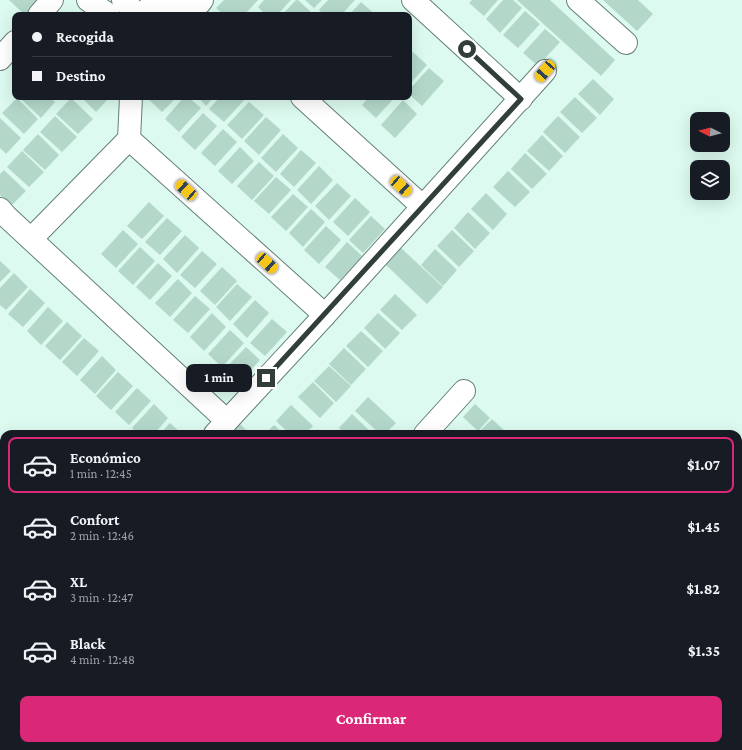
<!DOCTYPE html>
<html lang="es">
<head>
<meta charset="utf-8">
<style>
	body { margin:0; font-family:"Crimson Pro",serif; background:#20242c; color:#f1f3f6; height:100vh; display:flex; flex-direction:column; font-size:15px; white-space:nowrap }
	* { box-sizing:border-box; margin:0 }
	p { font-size:13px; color:#9ea1a6 }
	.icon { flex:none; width:22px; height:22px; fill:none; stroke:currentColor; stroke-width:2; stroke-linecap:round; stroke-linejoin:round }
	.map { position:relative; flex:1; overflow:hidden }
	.details { position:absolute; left:0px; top:430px; width:742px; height:320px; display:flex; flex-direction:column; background:#171b24; border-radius:12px 12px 0 0; box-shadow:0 4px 16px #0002 }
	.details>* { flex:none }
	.guide { position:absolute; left:12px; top:12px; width:400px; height:88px; border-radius:8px; box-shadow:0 4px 16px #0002; display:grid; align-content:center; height:88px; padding:0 20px; background:#171b24 }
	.needle { width:26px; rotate:276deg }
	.tools { position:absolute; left:690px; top:112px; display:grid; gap:8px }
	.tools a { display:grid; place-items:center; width:40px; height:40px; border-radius:8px; background:#171b24; box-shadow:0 4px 16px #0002; font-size:20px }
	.end { position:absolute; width:18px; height:18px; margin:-9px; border:5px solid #323e3a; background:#fff; box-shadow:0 0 0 2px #fff }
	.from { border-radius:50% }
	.bubble { position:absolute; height:28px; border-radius:8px; background:#171b24; box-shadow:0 4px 16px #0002; font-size:13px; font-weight:700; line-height:28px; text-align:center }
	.car { position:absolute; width:12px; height:24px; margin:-12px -6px; border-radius:5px; box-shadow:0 0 3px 1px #0007; background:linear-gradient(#f5c518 24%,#345 0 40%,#f5c518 0 76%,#345 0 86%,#f5c518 0) }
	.guide b { display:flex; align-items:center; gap:14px; height:38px; font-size:15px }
	.guide b+b { border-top:1px solid #363941 }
	.guide i { width:10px; height:10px; background:#f1f3f6 }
	ul { padding:7px 0 0; list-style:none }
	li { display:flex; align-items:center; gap:12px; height:56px; margin:0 8px 6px; padding:0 12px; border:2px solid transparent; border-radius:8px }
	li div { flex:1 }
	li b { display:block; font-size:15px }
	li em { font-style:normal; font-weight:700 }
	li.current { border-color:#db2777 }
	li>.icon { width:36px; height:36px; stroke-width:1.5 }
	.primary-button { display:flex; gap:8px; margin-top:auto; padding:8px 20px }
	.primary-button a { flex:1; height:46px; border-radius:8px; background:#db2777; color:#fff; font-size:16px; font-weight:700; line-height:46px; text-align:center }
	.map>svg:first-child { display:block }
</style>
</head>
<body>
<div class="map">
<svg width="742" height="750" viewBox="0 0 742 750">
	<rect width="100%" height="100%" fill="#dcfaef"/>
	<g fill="#b3d8ca">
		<polygon points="9,0 40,0 25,15"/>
		<polygon points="224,0 258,0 244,15 224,15 216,8"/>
		<polygon points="264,0 291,0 277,15 266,15 258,7"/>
		<polygon points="296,0 298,0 311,12 309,15 282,15"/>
		<polygon points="305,0 322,0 314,8"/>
		<polygon points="328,0 355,0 341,15 323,15 319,10"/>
		<polygon points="472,0 498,0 484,16 469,3"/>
		<polygon points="503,0 513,0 522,8 500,33 486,19"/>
		<polygon points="517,0 550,0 615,60 601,76"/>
		<polygon points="603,0 638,0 653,14 637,31"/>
		<polygon points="361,2 376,15 349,15"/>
		<polygon points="525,11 540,24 518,48 503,35"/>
		<polygon points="545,29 560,42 538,66 523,53"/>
		<polygon points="413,52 427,65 409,85 409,56"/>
		<polygon points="429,68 444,81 422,106 409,94 409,90"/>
		<polygon points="593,79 614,99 600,115 578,94"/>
		<polygon points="19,97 50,97 55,102 41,118"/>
		<polygon points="81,97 110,97 96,112"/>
		<polygon points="146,97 177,97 162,112"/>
		<polygon points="184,97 188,97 201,108 179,132 165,119"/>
		<polygon points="198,97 214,97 206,106"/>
		<polygon points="220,97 245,97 246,98 224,122 209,109"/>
		<polygon points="369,97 395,97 376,118 362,105"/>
		<polygon points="575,97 597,118 582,133 560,112"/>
		<polygon points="17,98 38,119 24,134 2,113"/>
		<polygon points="71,98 93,119 78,134 56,114"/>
		<polygon points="403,100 417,114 395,138 381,125"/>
		<polygon points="249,102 264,115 242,139 227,125"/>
		<polygon points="203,113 217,126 195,150 181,137"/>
		<polygon points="55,116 77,137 62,152 40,132"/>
		<polygon points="558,116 580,137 565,153 543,132"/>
		<polygon points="266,117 281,130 259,155 244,141"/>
		<polygon points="0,118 21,138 6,154 0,148"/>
		<polygon points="223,129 237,142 215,166 201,153"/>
		<polygon points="38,134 59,155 45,170 23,150"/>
		<polygon points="283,134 298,148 276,172 261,158"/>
		<polygon points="542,135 563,156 549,171 527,151"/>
		<polygon points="240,147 254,161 232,184 218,171"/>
		<polygon points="301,150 316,163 294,187 280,174"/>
		<polygon points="22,151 44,172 29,187 7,167"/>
		<polygon points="525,153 547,174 532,189 511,169"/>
		<polygon points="259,162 274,176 252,200 237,186"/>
		<polygon points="319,166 333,180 311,204 297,190"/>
		<polygon points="4,170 26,191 11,206 0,195 0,174"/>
		<polygon points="508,171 530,192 515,207 493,187"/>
		<polygon points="276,177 291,190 269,214 254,201"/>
		<polygon points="337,183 351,196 329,220 315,206"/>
		<polygon points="486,193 507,214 493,230 471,209"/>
		<polygon points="293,194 308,207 286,231 271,217"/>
		<polygon points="355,198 370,212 348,236 333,222"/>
		<polygon points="149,202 164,216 142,239 127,226"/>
		<polygon points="311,209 325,222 303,247 289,233"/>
		<polygon points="468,212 490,233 475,249 454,228"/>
		<polygon points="371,216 385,229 363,253 349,240"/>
		<polygon points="167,218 182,231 160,255 145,242"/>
		<polygon points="326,226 341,240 319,264 304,250"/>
		<polygon points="123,230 138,244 116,268 101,254"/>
		<polygon points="452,230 474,251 459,267 437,246"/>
		<polygon points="185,235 199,248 177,273 163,259"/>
		<polygon points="347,242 362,256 340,280 325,267"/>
		<polygon points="140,247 155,261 133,285 118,271"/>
		<polygon points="401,248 443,287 427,304 386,265"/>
		<polygon points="435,249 457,270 443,286 421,265"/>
		<polygon points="202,251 217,264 195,288 180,275"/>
		<polygon points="0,261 11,271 0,282"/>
		<polygon points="158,263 172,276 150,300 136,287"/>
		<polygon points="222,267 237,281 215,305 200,291"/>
		<polygon points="14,273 28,287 6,310 0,305 0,288"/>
		<polygon points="178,279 192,293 170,317 155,303"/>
		<polygon points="237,284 252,297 230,321 216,307"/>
		<polygon points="30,289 45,303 23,327 8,314"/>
		<polygon points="395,294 417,315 402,330 380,310"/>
		<polygon points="195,296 210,309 188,333 173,320"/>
		<polygon points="255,300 269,313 247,338 233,324"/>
		<polygon points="48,307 63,321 41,345 27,331"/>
		<polygon points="212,313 226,327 204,351 190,337"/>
		<polygon points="378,313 400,333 385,349 364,328"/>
		<polygon points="272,319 287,332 265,356 250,343"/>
		<polygon points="67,322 82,336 60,360 45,346"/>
		<polygon points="230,330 244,343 222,367 208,354"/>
		<polygon points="361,331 383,351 368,367 346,346"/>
		<polygon points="84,338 99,351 77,376 62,362"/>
		<polygon points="246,347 260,360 238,384 224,370"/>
		<polygon points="344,348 366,369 351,385 329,364"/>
		<polygon points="102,356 116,370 95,394 80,380"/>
		<polygon points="329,366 351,386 336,402 314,381"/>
		<polygon points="118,372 133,386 111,410 96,396"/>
		<polygon points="313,382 334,403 320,418 298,397"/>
		<polygon points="137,388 151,401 129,425 115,412"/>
		<polygon points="368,397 396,423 385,434 380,434 355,411"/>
		<polygon points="154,404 168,418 154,434 138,434 132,428"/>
		<polygon points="475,404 490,418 478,431 463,417"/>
		<polygon points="291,405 313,426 305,434 290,434 276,421"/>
		<polygon points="352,414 373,434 345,434 339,428"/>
		<polygon points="492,419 508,434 482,434 479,432"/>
		<polygon points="238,422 250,434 227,434"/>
		<polygon points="170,423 182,434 160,434"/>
		<polygon points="274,425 284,434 265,434"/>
		<polygon points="738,652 742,656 742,664 738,668"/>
		<polygon points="93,746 110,746 112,750 94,750"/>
		<polygon points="210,746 226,746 222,750 214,750"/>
		<polygon points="249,746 277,746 281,750 254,750"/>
		<polygon points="392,746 423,746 420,750 396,750"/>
		<polygon points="636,746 664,746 660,750 641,750"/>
	</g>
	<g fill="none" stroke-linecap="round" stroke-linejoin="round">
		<g stroke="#658076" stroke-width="24">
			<g id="minor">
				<polyline points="88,0 109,15"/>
				<polyline points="123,0 129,5 133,15"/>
				<polyline points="413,0 521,99"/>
				<polyline points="578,0 626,43"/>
				<polyline points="146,10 177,8 199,4 202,0"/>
				<polyline points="39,15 52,0"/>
				<polyline points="0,59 15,42"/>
				<polyline points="302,97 422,206"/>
				<polyline points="129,139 325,315 215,434"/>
				<polyline points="0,209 6,216 227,421"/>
				<polyline points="31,239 129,139 131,97"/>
				<polyline points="325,315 545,71"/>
				<polyline points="425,434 464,391"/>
				<polyline points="161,746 163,750"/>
				<polyline points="716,746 717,750"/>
				<polyline points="332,750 336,746"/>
			</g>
		</g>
		<use href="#minor" stroke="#fff" stroke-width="22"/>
	</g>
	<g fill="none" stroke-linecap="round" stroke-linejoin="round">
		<polyline stroke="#323e3a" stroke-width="5" points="266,378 521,99 467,49"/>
	</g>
</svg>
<div class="tools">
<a><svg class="needle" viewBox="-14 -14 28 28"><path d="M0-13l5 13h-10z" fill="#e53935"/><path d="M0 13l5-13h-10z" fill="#9ea1a6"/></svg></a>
<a><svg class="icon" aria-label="layers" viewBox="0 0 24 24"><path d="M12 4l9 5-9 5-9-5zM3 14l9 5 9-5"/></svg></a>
</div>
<i class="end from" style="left:467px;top:49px"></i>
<i class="end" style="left:266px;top:378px"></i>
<div class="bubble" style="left:186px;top:364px;width:66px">1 min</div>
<i class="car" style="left:545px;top:71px;rotate:221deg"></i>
<i class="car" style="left:401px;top:186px;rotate:132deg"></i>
<i class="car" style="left:186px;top:190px;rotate:312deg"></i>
<i class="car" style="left:267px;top:263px;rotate:132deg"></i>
<div class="guide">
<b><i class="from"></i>Recogida</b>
<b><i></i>Destino</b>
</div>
<section class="details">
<ul>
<li class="current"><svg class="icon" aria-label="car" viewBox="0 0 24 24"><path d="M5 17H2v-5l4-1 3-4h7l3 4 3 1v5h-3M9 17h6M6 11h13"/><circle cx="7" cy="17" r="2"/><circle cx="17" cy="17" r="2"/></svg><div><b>Económico</b><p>1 min · 12:45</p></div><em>$1.07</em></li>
<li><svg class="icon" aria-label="car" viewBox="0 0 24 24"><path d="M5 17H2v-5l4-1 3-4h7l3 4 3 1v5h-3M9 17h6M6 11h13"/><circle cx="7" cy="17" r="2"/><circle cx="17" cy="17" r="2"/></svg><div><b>Confort</b><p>2 min · 12:46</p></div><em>$1.45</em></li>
<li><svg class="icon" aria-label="car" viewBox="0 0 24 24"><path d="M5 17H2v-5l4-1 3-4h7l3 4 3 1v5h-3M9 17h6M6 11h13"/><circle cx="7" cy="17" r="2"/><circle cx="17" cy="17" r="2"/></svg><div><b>XL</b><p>3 min · 12:47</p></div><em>$1.82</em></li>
<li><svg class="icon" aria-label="car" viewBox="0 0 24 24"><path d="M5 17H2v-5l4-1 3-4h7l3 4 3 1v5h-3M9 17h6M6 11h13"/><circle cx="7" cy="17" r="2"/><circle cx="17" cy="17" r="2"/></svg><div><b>Black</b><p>4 min · 12:48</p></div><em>$1.35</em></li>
</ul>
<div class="primary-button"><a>Confirmar</a></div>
</section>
</div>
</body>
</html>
